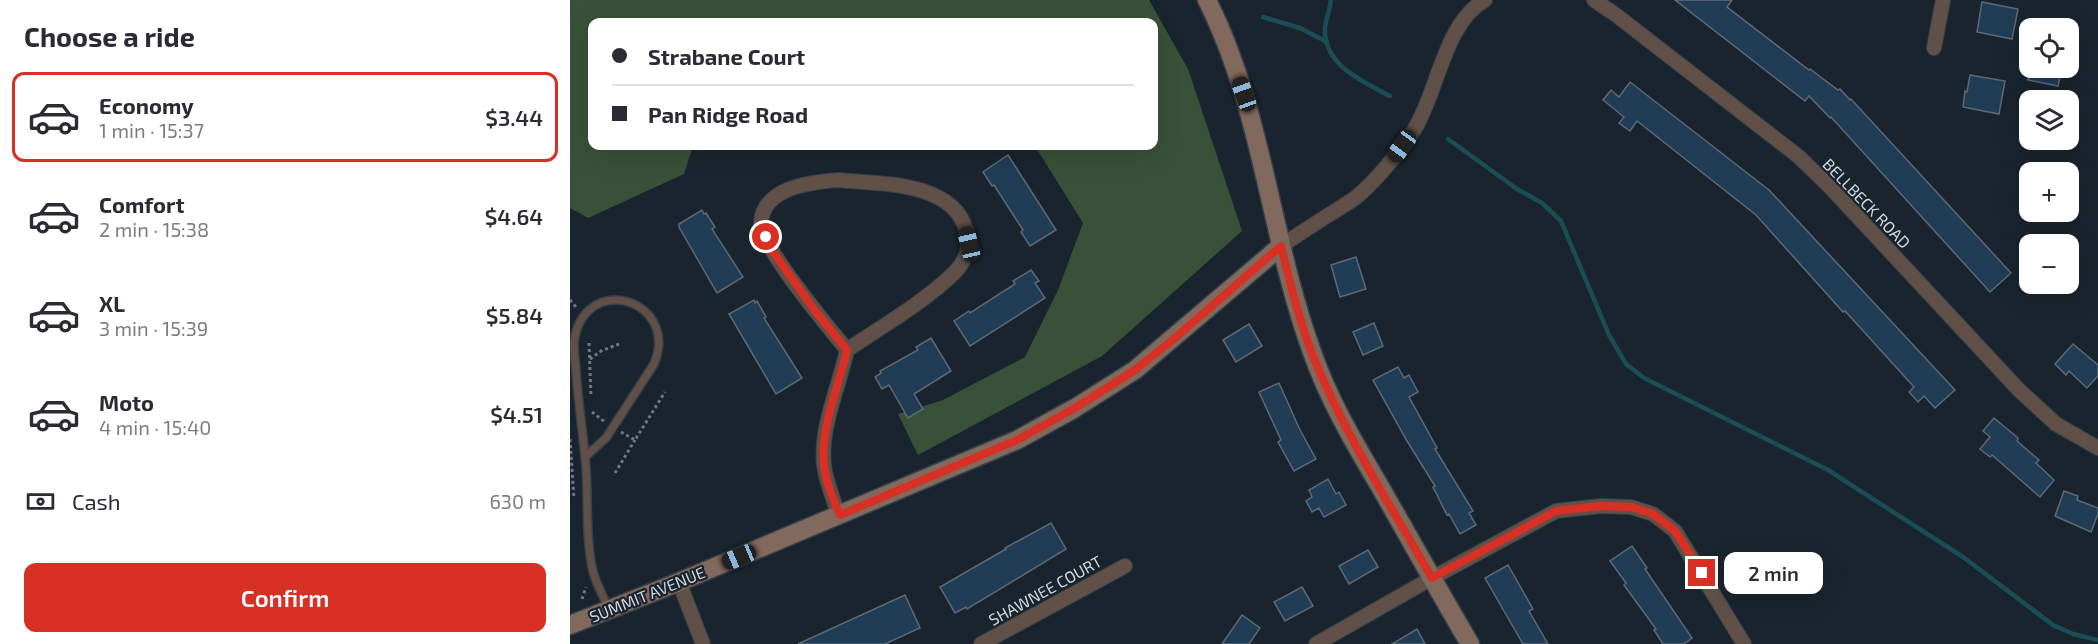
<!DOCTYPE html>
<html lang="en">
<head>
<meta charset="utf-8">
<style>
	body { margin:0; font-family:"Exo 2",sans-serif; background:#f2f2f3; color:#2b2b33; height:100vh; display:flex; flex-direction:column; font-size:22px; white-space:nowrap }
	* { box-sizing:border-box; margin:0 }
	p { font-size:20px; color:#7c7c81 }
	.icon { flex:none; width:33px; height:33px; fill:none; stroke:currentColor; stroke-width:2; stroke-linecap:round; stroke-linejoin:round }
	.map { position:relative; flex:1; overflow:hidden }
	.sheet { display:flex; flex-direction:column; background:#fff; width:570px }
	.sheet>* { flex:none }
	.top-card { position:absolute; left:18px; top:18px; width:570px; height:132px; border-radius:12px; box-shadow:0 6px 24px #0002; display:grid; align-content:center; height:132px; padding:0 24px; background:#fff }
	.buttons { position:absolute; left:1449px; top:18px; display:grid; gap:12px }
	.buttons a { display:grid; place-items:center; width:60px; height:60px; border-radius:12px; background:#fff; box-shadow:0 6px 24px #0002; font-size:30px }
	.end { position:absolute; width:27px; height:27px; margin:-14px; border:8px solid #d93025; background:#fff; box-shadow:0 0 0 3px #fff }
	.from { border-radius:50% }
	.bubble { position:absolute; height:42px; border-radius:12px; background:#fff; box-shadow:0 6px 24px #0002; font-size:20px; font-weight:600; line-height:42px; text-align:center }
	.car { position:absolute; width:18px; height:36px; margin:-18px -9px; border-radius:8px; box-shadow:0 0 4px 2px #0007; background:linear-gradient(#222 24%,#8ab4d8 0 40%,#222 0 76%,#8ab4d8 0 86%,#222 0) }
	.top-card b { display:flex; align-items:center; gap:21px; height:57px; font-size:22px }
	.top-card b+b { border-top:2px solid #e1e1e2 }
	.top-card i { width:15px; height:15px; background:#2b2b33 }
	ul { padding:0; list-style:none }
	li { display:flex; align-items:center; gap:18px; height:90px; margin:0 12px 9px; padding:0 12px; border:3px solid transparent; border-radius:12px }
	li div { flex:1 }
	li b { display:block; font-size:22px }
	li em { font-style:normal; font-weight:600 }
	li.active { border-color:#d93025 }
	li>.icon { width:54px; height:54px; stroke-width:1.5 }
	h2 { padding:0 24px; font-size:27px; line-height:72px }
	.pay { display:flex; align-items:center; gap:15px; height:66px; padding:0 24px; font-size:22px }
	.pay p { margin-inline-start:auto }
	.button { display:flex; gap:12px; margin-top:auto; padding:12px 24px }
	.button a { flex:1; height:69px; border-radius:12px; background:#d93025; color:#fff; font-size:24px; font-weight:600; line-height:69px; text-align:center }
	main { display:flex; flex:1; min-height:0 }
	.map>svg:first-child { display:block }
</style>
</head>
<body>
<main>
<section class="sheet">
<h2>Choose a ride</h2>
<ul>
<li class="active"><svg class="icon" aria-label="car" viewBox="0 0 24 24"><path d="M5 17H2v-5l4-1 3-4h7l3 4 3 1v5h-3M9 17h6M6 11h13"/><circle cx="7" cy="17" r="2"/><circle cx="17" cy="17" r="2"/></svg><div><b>Economy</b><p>1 min · 15:37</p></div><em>$3.44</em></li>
<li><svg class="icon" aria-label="car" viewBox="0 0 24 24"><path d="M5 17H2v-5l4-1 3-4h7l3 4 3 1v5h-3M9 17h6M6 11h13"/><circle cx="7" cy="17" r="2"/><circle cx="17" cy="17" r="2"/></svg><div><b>Comfort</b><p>2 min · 15:38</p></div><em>$4.64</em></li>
<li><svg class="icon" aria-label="car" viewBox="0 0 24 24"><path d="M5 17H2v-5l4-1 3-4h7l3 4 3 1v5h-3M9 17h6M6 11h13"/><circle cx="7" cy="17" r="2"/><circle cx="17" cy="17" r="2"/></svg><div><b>XL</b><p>3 min · 15:39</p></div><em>$5.84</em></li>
<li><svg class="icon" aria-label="car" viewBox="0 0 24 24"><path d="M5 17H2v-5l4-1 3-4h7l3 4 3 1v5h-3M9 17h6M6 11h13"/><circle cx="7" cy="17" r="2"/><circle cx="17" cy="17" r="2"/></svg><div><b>Moto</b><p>4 min · 15:40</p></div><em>$4.51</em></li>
</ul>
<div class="pay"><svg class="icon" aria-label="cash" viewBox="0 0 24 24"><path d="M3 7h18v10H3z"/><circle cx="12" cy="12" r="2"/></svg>Cash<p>630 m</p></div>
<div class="button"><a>Confirm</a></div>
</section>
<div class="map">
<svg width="1528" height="644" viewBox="0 0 1528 644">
	<rect width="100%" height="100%" fill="#19242e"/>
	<polygon fill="#385138" points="0,0 579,0 618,69 672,231 532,356 348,455 328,414 373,400 455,357 488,290 513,223 465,146 584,146 584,22 22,22 22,146 123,146 114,174 18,218 0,208"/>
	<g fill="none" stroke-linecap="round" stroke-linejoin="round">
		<g stroke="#1b4d56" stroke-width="4.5">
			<path d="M761,0c-1,9 -5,19 -6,28 -2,37 37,53 65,68"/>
			<polyline points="693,17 730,28 757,42"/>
			<polyline points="878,139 947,189 972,203 991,221 1039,335 1056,364 1074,378 1258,470 1393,557 1483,625 1503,634 1528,640"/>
		</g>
	</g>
	<g fill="#213d55" stroke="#5d6a76" stroke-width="1.5">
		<polygon points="1105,0 1162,0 1157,7 1239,70 1240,69 1268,90 1270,89 1280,100 1281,99 1441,273 1420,292 1261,117 1260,118 1239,96 1235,101"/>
		<polygon points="1412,2 1448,9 1442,39 1407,32"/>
		<polygon points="1460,68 1492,68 1488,86 1458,80"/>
		<polygon points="1400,75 1435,81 1429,114 1393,107 1395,91 1397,92"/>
		<polygon points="1060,82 1199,190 1385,390 1365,408 1354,396 1348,402 1339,392 1344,387 1275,311 1273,312 1186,215 1067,121 1060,131 1049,123 1054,117 1033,100 1041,90 1049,97"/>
		<polygon points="438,155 486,230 460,246 451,232 453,230 424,185 422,186 413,172"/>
		<polygon points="132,210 134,214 136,213 145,227 142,229 173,277 147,293 109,227 109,224"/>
		<polygon points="786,257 796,289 770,297 761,265"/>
		<polygon points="461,270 469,281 465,283 475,298 400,346 384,321 399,311 400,313 445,284 443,281"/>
		<polygon points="184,300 185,303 187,301 196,317 194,318 232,378 206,394 159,314"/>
		<polygon points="804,323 813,346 793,355 783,332"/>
		<polygon points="679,324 692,346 666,362 653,340"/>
		<polygon points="361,338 381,371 344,394 353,409 338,418 319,385 312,389 305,377 311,373 310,371 348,350 346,347"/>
		<polygon points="1503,344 1528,365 1528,376 1517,388 1499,371 1496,375 1485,364"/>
		<polygon points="828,367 834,378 839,375 848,392 839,397 867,448 865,449 903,511 899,513 906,525 890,534 879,514 877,515 863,487 865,486 837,441 803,380"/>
		<polygon points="709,383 730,430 746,459 724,471 708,442 711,440 689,392"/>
		<polygon points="1424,418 1448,438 1447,441 1469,460 1466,463 1484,480 1470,497 1422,455 1420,457 1410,449 1420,437 1413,431"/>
		<polygon points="758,479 766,494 769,492 776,505 754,517 749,508 742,512 736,501 742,497 739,490"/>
		<polygon points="1494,491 1508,496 1507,500 1528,508 1528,514 1521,532 1485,516"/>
		<polygon points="481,523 496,549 397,609 396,607 385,613 370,587 436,549 435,548"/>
		<polygon points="1062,546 1077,568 1075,569 1122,638 1114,644 1093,644 1084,630 1086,629 1054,585 1056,583 1040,561"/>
		<polygon points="798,550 808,567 779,584 769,566"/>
		<polygon points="938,565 963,609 959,611 978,644 953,644 915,578"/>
		<polygon points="732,587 743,606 715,621 704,602"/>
		<polygon points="335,595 350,628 315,644 228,644"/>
		<polygon points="672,615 690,628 679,644 652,644"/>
		<polygon points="847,629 855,644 822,644"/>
	</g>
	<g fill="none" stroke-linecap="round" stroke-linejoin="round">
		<g stroke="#36414a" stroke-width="10">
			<path id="lane" d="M15,457l21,-19 48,-74c23,-53 -43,-86 -71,-47 -5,7 -8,17 -9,25 0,9 1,19 2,28 2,29 6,57 9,86 4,35 0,71 6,106 2,16 11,32 18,47"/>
		</g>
		<g stroke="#36414a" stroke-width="16">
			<g id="street">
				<polyline points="1024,0 1046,15 1228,156 1260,187 1449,390 1486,424 1528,448"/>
				<polyline points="1364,48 1373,0"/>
				<path d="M268,180c40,4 115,1 128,50 5,17 1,29 -11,42 -29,29 -74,55 -108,78 -17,-21 -88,-105 -86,-128 3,-35 50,-40 77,-42z"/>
				<path d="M711,246c18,-12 36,-24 54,-35 9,-6 19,-11 26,-18 20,-18 38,-41 53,-63 24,-38 30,-107 71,-130"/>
				<path d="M269,515c-6,-16 -13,-33 -15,-50 -4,-38 15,-78 23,-115"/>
				<polyline points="109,582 133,644"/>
				<polyline points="411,644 555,566"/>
				<polyline points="746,644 862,578 986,511 1031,506 1061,507 1083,514 1105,531 1174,644"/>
			</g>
		</g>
		<g stroke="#36414a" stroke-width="21">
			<g id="secondary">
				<path d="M637,0c56,111 63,237 105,352 17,49 44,94 70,138 29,51 58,103 88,154"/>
				<polyline points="0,625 109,582 447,440 505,408 565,370 711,246"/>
			</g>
		</g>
		<g stroke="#707982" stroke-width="3" stroke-dasharray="3 3" stroke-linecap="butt">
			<polyline points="0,300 6,307"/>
			<polyline points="19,343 21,397"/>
			<polyline points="20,359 31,351 49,344"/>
			<polyline points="22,412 35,422"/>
			<polyline points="51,432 65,440 95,392"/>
			<polyline points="0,439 4,499"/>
			<polyline points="45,473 65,440"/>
			<polyline points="12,599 16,587"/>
		</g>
		<use href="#lane" stroke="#605048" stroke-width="7"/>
		<use href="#street" stroke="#605048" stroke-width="14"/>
		<use href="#secondary" stroke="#82695d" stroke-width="18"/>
	</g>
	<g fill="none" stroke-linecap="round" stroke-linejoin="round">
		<path stroke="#d93025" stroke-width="8" d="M196,237l5,12 45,63 31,38c-8,37 -27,77 -23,115 2,18 9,34 16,50l177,-75 58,-32 60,-38 40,-32 106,-92c9,37 18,74 32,110 31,77 77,149 119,222l124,-67 44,-5 31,1 22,7 22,17 27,42"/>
	</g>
	<g text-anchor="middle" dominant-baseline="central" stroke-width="4.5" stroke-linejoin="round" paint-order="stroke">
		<g font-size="16" fill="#d1d8df" stroke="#19242e">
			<text transform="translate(1297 203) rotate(46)">BELLBECK ROAD</text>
			<text transform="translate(475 590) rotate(-29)">SHAWNEE COURT</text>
			<text transform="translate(77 594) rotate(-22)">SUMMIT AVENUE</text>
		</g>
	</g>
</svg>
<div class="buttons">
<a><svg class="icon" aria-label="locate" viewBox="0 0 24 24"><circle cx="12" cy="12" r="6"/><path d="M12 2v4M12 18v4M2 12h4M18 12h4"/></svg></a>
<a><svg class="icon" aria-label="layers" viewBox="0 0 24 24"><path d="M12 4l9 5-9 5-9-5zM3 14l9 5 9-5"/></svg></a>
<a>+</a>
<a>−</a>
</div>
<i class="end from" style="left:196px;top:237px"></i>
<i class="end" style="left:1132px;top:573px"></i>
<div class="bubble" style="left:1154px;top:552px;width:99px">2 min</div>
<i class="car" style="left:674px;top:94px;rotate:340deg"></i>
<i class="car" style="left:832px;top:146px;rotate:216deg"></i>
<i class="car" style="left:399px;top:244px;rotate:347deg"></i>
<i class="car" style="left:169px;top:557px;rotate:247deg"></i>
<div class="top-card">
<b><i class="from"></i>Strabane Court</b>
<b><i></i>Pan Ridge Road</b>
</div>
</div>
</main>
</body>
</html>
